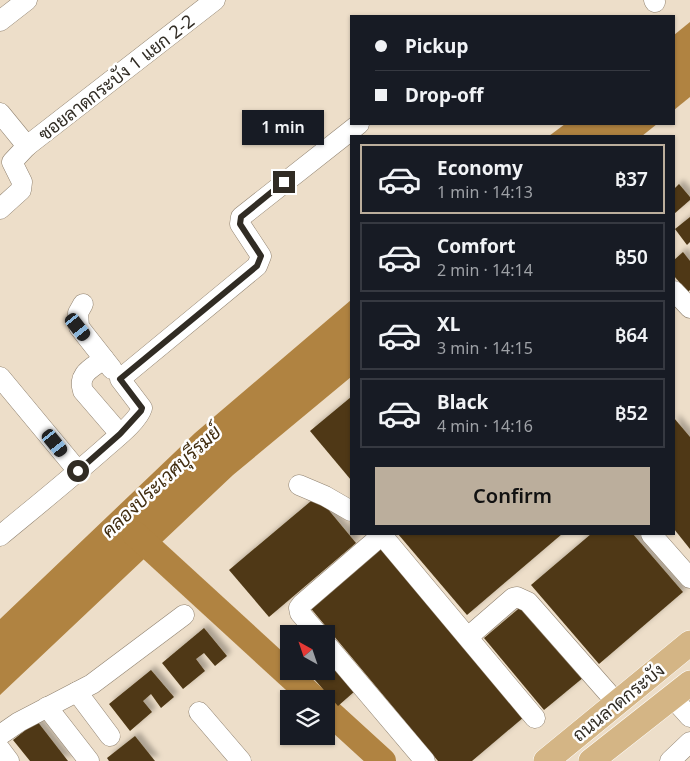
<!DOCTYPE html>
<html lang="en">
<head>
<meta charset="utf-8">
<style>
	body { margin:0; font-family:"Noto Sans",Sarabun,sans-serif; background:#20242c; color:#f1f3f6; height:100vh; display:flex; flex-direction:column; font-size:19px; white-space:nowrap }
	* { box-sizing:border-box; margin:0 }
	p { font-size:16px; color:#9ea1a6 }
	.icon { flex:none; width:28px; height:28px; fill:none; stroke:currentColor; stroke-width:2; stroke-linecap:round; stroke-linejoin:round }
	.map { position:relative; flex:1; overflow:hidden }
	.details { position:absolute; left:350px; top:135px; width:325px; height:400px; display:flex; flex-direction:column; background:#171b24; border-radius:0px; box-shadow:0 1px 4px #0004 }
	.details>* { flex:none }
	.banner { position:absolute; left:350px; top:15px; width:325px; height:110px; border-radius:0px; box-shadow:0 1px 4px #0004; display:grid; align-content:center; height:110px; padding:0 25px; background:#171b24 }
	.needle { width:32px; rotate:320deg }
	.fabs { position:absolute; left:280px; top:625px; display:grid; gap:10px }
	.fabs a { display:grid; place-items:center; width:55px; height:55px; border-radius:0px; background:#171b24; box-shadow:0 1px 4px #0004; font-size:25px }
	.end { position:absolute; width:22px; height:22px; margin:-11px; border:6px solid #312c24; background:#fff; box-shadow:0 0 0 2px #fff }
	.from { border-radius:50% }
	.bubble { position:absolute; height:35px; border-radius:0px; background:#171b24; box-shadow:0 1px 4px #0004; font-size:16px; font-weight:600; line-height:35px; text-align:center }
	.car { position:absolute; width:15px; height:30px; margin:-15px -8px; border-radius:6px; box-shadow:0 0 4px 1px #0007; background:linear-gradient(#222 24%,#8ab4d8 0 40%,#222 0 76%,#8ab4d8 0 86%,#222 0) }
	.banner b { display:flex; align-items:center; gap:18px; height:48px; font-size:19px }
	.banner b+b { border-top:1px solid #363941 }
	.banner i { width:12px; height:12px; background:#f1f3f6 }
	ul { padding:9px 0 0; list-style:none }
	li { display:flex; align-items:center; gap:15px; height:70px; margin:0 10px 8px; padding:0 15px; border:2px solid #363941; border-radius:0px }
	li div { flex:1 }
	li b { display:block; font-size:19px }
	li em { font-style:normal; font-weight:600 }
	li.selected { border-color:#bbae9c }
	li>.icon { width:45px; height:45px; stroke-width:1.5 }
	.cta { display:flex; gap:10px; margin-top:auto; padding:10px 25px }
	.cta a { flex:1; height:58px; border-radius:0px; background:#bbae9c; color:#111; font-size:20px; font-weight:600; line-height:58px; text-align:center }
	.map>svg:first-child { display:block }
</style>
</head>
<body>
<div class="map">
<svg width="690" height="761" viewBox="0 0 690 761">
	<defs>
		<filter id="shadow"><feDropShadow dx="4.5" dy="-4.5" stdDeviation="2.5" flood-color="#0004"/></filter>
	</defs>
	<rect width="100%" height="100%" fill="#eddec9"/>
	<g fill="#b08341">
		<polygon points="690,22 690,97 674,110 674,35"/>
		<polygon points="565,124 657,124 642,136 549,136"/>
		<polygon points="351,300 351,377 233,475 0,695 0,619 195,433"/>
	</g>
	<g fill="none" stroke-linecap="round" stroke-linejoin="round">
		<g stroke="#b08341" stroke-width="26">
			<polyline points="135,534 315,699"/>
			<polyline points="326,709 383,761"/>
		</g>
	</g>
	<g fill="#4f3814" filter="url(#shadow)">
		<polygon points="679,184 690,197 690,200 674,214 674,189"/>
		<polygon points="690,217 690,242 687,245 675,229"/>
		<polygon points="683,252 690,261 690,290 688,292 674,276 674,260"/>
		<polygon points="351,397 351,480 310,431"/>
		<polygon points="674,418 690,437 690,549 674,529"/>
		<polygon points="317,496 356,543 269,617 229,570"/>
		<polygon points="398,534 562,534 467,615"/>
		<polygon points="591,534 633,534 683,592 599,664 531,585"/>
		<polygon points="380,545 524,717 472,761 438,761 308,605"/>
		<polygon points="523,605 584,677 544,710 484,638"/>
		<polygon points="204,628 227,656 215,666 204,653 196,659 205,671 183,689 162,663"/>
		<polygon points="326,657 355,691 338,706 307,671 326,671"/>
		<polygon points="151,670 174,697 161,708 151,694 143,701 152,712 130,731 109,704"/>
		<polygon points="37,721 68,761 30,761 13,740"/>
		<polygon points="135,736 155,761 109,761 107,758"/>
	</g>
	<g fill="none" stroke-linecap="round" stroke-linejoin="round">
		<g stroke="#8f816f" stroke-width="21">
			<g id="minor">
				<polyline points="654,0 655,2"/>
				<polyline points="0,21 27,0"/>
				<polyline points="0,113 27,146 215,0"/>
				<polyline points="0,209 21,190 22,182 12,162 27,146"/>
				<polyline points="674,291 690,308"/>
				<polyline points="83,304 78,313 79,327 112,369"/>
				<path d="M104,359c-12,9 -27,15 -21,32l37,43"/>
				<polyline points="0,377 78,471"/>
				<polyline points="299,485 325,496 351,511"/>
				<polyline points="381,534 535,718"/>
				<polyline points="651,534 690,578"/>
				<path d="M0,536c35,-29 71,-58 106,-89 10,-9 32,-26 36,-39l-22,-29 137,-113 4,-10 -21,-32 1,-7 118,-93"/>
				<polyline points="318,634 300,613 299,608 302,604 382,535"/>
				<polyline points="468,637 513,598 517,597 528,602 616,702"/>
				<polyline points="326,644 425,761"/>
				<polyline points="77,692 110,736"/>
				<polyline points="672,697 690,717"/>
				<polyline points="47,707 89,761"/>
				<polyline points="199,712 241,761"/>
				<polyline points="0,735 19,722 92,684 184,615"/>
				<polyline points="0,749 9,761"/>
				<polyline points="670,761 690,742"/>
			</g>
		</g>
		<g stroke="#fff" stroke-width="26">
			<g id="major">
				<polyline points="546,761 690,643"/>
				<polyline points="591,761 690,683"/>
			</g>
		</g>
		<use href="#minor" stroke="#fff" stroke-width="20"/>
		<use href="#major" stroke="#d4b585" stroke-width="25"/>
	</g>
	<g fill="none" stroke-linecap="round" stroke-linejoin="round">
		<polyline stroke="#312c24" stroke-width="6" points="78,471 120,434 141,411 142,408 120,379 257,266 261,256 240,224 241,217 284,182"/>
	</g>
	<g text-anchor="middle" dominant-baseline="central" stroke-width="5" stroke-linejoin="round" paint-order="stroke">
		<g font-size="18" fill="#312c24" stroke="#fff">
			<text transform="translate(116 77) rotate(-38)">ซอยลาดกระบัง 1 แยก 2-2</text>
			<text transform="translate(618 702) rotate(-39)">ถนนลาดกระบัง</text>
		</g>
		<g font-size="19" font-style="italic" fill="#412d10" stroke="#fff">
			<text transform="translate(161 481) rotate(-43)">คลองประเวศบุรีรมย์</text>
		</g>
	</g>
</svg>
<div class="fabs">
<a><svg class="needle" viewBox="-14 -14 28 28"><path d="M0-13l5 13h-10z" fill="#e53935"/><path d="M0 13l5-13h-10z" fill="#9ea1a6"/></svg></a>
<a><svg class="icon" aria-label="layers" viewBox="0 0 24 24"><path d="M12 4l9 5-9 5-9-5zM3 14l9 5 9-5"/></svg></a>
</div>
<i class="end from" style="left:78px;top:471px"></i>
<i class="end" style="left:284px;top:182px"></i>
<div class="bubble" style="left:242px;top:110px;width:82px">1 min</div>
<i class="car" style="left:78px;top:327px;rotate:142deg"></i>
<i class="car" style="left:55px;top:443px;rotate:141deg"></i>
<div class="banner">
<b><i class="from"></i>Pickup</b>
<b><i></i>Drop-off</b>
</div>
<section class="details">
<ul>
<li class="selected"><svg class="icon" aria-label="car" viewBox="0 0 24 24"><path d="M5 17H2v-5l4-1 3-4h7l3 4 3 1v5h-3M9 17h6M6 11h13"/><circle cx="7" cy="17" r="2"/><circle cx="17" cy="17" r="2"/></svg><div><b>Economy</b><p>1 min · 14:13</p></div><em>฿37</em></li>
<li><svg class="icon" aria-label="car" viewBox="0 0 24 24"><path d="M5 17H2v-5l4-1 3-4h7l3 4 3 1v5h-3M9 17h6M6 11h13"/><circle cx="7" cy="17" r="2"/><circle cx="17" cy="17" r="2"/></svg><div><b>Comfort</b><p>2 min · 14:14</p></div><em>฿50</em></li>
<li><svg class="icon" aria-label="car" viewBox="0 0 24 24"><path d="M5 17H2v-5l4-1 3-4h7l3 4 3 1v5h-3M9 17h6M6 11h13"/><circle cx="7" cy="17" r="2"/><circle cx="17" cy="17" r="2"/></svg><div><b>XL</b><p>3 min · 14:15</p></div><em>฿64</em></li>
<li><svg class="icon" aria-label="car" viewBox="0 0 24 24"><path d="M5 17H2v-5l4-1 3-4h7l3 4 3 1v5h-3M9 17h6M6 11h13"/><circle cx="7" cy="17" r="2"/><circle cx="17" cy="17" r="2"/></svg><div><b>Black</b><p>4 min · 14:16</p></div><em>฿52</em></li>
</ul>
<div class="cta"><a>Confirm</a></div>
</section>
</div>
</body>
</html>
